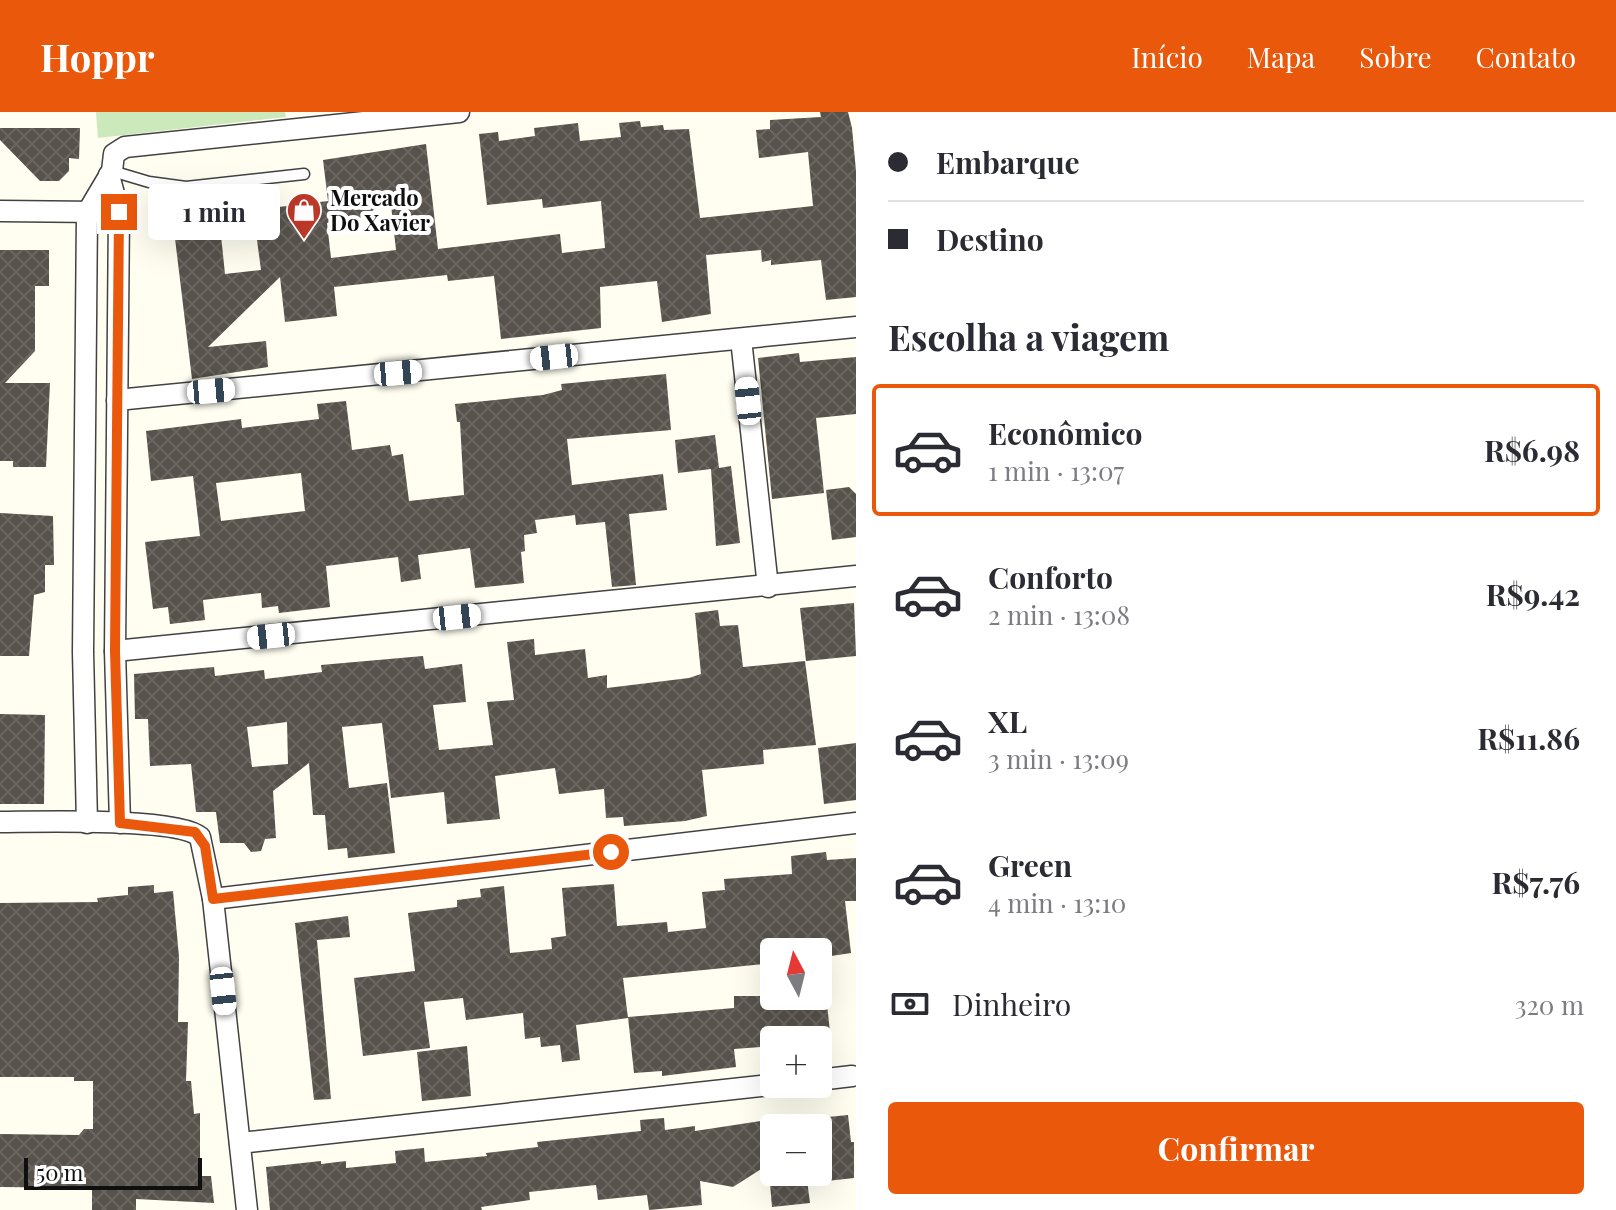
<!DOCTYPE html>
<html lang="pt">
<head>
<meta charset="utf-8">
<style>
	body { margin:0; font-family:"Playfair Display",serif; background:#f7f7f7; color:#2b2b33; height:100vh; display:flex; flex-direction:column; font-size:30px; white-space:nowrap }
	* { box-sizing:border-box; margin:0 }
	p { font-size:26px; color:#7c7c81 }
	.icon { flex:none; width:44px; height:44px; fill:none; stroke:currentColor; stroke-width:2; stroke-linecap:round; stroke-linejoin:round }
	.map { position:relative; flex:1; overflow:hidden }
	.drawer { display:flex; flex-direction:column; background:#fff; width:760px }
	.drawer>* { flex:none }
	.banner { display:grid; align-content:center; height:176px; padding:0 32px; background:#fff }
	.needle { width:52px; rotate:353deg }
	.buttons { position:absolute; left:760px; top:826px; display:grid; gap:16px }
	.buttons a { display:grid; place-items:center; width:72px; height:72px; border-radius:8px; background:#fff; box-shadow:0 8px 32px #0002; font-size:40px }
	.scale { position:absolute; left:24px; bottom:20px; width:178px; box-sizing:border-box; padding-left:8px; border:4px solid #0f0f0f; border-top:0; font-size:22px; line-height:28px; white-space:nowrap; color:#0f0f0f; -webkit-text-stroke:6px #fff; paint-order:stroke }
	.end { position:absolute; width:36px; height:36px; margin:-18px; border:10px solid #ea580c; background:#fff; box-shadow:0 0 0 4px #fff }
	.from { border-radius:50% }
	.bubble { position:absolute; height:56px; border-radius:8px; background:#fff; box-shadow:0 8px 32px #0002; font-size:26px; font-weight:700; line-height:56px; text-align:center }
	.car { position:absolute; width:24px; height:48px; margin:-24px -12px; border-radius:10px; box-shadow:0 0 6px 2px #0007; background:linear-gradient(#fff 24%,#345 0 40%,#fff 0 76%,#345 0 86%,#fff 0) }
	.banner b { display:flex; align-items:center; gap:28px; height:76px; font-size:30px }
	.banner b+b { border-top:2px solid #e1e1e2 }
	.banner i { width:20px; height:20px; background:#2b2b33 }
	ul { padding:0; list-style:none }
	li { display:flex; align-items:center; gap:24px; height:132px; margin:0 16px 12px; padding:0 16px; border:4px solid transparent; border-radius:8px }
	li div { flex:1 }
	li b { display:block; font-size:30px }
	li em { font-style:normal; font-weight:700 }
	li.on { border-color:#ea580c }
	li>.icon { width:72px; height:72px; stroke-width:1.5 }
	h2 { padding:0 32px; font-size:36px; line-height:96px }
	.pay { display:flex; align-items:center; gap:20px; height:88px; padding:0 32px; font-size:30px }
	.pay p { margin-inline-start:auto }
	.primary-button { display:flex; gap:16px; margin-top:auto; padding:16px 32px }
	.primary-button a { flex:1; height:92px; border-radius:8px; background:#ea580c; color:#fff; font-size:32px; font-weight:700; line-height:92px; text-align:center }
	header { display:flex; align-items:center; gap:48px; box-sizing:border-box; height:112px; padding:0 40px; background:#ea580c; color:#fff }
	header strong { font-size:38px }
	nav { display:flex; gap:44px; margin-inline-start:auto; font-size:28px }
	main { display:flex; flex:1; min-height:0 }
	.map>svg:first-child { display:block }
</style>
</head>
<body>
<header>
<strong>Hoppr</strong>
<nav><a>Início</a><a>Mapa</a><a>Sobre</a><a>Contato</a></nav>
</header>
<main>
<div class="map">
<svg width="856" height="1098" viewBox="0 0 856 1098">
	<defs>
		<pattern id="building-cross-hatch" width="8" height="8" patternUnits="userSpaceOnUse" patternTransform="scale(2)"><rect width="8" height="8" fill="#57524b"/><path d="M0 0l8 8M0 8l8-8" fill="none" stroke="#6a6661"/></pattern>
	</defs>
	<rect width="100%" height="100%" fill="#fffef1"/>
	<polygon fill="#cce9bb" points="96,0 285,0 286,5 98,26"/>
	<g fill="url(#building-cross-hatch)" fill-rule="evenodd">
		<path d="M820,0h28l4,16 4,43v126l-30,3 -5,-40 -50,5v-5l-9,2 -1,-12 -55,5 5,59 -49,8 -5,-41 -57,6 1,41 -100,11 -7,-63 -46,5 -1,-6 -113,12 3,29 -52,6 -5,-45 -72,70 58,-6 2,26 -76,12 -19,-157 46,-6 6,58 36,-4 -8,-60 75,-9 -5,-41 103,-16 12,105 122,-15 2,19 43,-5 -4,-47 -58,7 -1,-9 -55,6 -8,-71 19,-2 1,9 36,-5 -1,-8 44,-5 2,18 41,-4 -2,-14 21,-2 1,6 22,-2 1,5 25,-1 11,89 113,-12 -5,-54 -49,6 -3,-28 14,-1v-9l51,-3zM390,84l6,54 -65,8 -4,-35 38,-6z"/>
		<polygon points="0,16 80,16 79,47 69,46 69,59 59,69 40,69 0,28"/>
		<polygon points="0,138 49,138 49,174 35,174 35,239 5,271 50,271 46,355 13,355 13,349 0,349"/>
		<polygon points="799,241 800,250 856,245 856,302 816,306 824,381 772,387 758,246"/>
		<path d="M666,262l5,56 -104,9 5,46 91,-11 4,36 -38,4 7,71 -24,2 -7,-65 -29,3 -1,-10 -40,5 2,13 -13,2 1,16 -4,1 3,31 -49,5 -5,-40 -52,7 3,24 -20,3 -3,-25 -72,9 4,41 -51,6 -1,-7 -16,2 -1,-15 -58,7 2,20 -35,4 -2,-17 -15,2 -8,-67 55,-6 -7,-60 -42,5 -5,-50 95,-12 1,9 77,-9 -2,-15 29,-3 6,49 38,-5 2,11 11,-2 6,47 55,-6 -4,-73h-3l-2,-18 88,-9 19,-5 -1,-6zM301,361l4,38 -84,10 -5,-38z"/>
		<polygon points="715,323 719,356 731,354 740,431 716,434 711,357 678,361 675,328"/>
		<polygon points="849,375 856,382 856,425 832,428 826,378"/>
		<polygon points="0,401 53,404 54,453 45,453 45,480 34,483 29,544 0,544"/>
		<polygon points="854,491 856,544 806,549 800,496"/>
		<path d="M718,498l2,16 18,-1 5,42 62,-6 11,84 -53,5 1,14 -62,6 5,46 -22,5 -61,5 -1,-9 -17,1 -2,-29 -45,5 -4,-26 -60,8 5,43 -53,5 -3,-32 -53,6 -9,-75 -40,4 7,61 38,-5 8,70 -47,5 -1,-10 -19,2 -3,-35h-12l-4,-52 -36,28 3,47 -11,1 -4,12 -10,1 -7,-9h-24l-4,-31h-20l-5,-48 -41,2 -2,-47h-13l-1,-45 80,-7 1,9 49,-6 1,9 57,-7 -1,-7 102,-9 2,13 37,-5 4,38 -33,3 6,45 54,-5 -6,-43 27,-2 -7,-58 27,-3 1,16 50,-6 3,29 19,-3v13l82,-10 12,-4 -6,-61zM287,610l1,42 -36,3 -5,-40z"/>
		<polygon points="0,602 45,603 44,692 0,692"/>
		<polygon points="856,631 856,688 824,692 818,636"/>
		<polygon points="826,740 827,748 856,746 856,789 845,789 851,841 818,846 818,840 774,840 774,851 623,866 628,906 576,913 580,948 562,950 560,933 541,935 540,925 525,927 523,901 466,908 463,886 424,890 430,936 363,944 354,866 415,859 408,801 457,795 457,788 481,785 480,777 504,774 510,841 552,837 551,826 566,824 562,776 614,772 617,814 667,810 668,820 706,816 702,780 725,778 724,767 792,762 791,744"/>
		<polygon points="154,773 154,781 173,779 179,845 178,910 188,910 186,969 191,969 194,1002 200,1001 200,1064 211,1064 214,1091 136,1087 136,1098 92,1098 92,1076 0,1075 0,1022 79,1023 84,1017 93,1017 93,969 74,969 74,965 0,965 0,791 98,790 97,786 128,783 128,775"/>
		<polygon points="348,804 350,825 317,828 331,987 314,988 295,811"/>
		<polygon points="734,884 826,884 831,928 774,928 774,934 734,937 736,955 662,964 662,959 634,961 628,905 734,896"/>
		<polygon points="467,934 471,984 422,989 417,940"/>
		<polygon points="848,1003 851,1030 854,1030 854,1066 818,1070 818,1006"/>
		<polygon points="664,1006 665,1018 695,1014 695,1019 774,1007 774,1049 733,1075 700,1069 702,1093 649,1098 647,1083 598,1088 596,1073 529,1080 530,1088 481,1095 482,1098 270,1098 266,1055 321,1049 321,1052 346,1049 346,1056 396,1051 395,1039 424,1036 425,1050 487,1044 486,1041 538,1035 537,1030 641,1019 640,1008"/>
		<polygon points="769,1060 806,1060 810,1091 772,1095"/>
	</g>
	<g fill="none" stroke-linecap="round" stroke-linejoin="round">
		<g stroke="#424242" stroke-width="13">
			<polyline id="service" points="112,59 149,70 186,75 304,62"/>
		</g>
		<g stroke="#424242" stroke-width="23">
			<g id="minor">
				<polyline points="109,63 119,100 115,539 120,711"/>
				<polyline points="0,99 99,100"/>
				<polyline points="741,227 768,475"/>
				<polyline points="117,288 856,215"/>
				<polyline points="115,539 856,464"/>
				<path d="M0,710c36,0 178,-5 200,15l13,62 34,311"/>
				<polyline points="87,711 83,540 87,101 112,59 114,42 125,35 459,0"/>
				<polyline points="213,787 856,711"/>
				<polyline points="818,968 852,964"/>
				<polyline points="240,1031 779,972"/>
			</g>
		</g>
		<use href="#service" stroke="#fff" stroke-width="10"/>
		<use href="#minor" stroke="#fff" stroke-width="20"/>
	</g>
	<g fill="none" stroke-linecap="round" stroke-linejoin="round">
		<polyline stroke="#ea580c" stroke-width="10" points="119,100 115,539 120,711 195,720 205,734 213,787 611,740"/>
	</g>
	<defs>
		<g id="shop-pin" transform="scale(1.8)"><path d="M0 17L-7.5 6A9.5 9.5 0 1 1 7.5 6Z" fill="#bc3829" stroke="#fff"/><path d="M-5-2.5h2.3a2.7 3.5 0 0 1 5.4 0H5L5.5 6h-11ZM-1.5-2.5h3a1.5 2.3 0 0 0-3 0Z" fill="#fff"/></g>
	</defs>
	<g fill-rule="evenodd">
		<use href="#shop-pin" x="304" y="98"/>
	</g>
	<g text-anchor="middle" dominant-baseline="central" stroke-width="8" stroke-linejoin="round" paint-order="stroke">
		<g font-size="22" font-weight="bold" fill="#0f0f0f" stroke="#fff" text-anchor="start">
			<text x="330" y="85">Mercado<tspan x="330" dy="25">Do Xavier</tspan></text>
		</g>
	</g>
</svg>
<div class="buttons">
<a><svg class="needle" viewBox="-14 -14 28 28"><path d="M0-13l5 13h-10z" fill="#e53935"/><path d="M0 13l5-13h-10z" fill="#7c7c81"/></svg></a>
<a>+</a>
<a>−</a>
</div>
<div class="scale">50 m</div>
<i class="end from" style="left:611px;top:740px"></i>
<i class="end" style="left:119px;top:100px"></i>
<div class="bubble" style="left:148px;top:72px;width:132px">1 min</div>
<i class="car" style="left:554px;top:245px;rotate:264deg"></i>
<i class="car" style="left:398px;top:261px;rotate:85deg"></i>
<i class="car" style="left:211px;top:279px;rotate:85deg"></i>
<i class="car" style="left:748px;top:289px;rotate:354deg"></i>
<i class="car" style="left:457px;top:505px;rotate:84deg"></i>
<i class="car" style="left:271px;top:524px;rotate:264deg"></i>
<i class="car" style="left:223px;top:879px;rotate:174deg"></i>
</div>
<section class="drawer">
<div class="banner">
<b><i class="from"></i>Embarque</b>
<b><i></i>Destino</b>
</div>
<h2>Escolha a viagem</h2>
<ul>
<li class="on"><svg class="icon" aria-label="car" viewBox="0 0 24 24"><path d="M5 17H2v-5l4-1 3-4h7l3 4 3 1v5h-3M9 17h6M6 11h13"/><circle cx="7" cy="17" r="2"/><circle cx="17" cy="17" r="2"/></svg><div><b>Econômico</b><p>1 min · 13:07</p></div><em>R$6.98</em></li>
<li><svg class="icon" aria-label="car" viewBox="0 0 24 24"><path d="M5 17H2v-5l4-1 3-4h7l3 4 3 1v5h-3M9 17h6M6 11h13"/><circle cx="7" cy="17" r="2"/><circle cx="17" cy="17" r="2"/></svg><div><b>Conforto</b><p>2 min · 13:08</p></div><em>R$9.42</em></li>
<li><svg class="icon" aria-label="car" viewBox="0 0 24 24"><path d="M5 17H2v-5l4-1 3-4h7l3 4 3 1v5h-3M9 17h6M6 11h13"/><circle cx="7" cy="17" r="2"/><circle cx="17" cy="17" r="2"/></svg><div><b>XL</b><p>3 min · 13:09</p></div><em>R$11.86</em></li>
<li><svg class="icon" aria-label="car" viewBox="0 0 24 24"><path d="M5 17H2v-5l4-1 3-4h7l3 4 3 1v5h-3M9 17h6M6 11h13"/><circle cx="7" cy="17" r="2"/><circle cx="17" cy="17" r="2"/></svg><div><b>Green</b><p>4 min · 13:10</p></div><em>R$7.76</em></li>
</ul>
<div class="pay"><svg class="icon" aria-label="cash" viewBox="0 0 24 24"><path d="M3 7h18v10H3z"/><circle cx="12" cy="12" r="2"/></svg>Dinheiro<p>320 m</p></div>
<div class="primary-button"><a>Confirmar</a></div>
</section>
</main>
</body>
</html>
